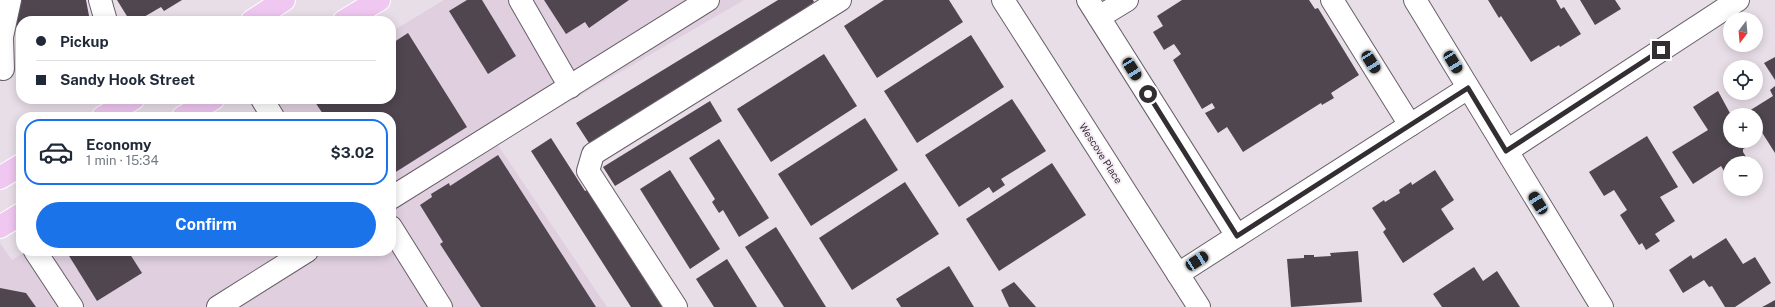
<!DOCTYPE html>
<html lang="en">
<head>
<meta charset="utf-8">
<style>
	body { margin:0; font-family:"Public Sans",sans-serif; background:#f2f2f3; color:#1f2937; height:100vh; display:flex; flex-direction:column; font-size:15px; white-space:nowrap }
	* { box-sizing:border-box; margin:0 }
	p { font-size:13px; color:#747a83 }
	.icon { flex:none; width:22px; height:22px; fill:none; stroke:currentColor; stroke-width:2; stroke-linecap:round; stroke-linejoin:round }
	.map { position:relative; flex:1; overflow:hidden }
	.drawer { position:absolute; left:16px; top:112px; width:380px; height:144px; display:flex; flex-direction:column; background:#fff; border-radius:16px; box-shadow:0 2px 10px #0003 }
	.drawer>* { flex:none }
	.hud { position:absolute; left:16px; top:16px; width:380px; height:88px; border-radius:16px; box-shadow:0 2px 10px #0003; display:grid; align-content:center; height:88px; padding:0 20px; background:#fff }
	.needle { width:26px; rotate:196deg }
	.controls { position:absolute; left:1723px; top:12px; display:grid; gap:8px }
	.controls a { display:grid; place-items:center; width:40px; height:40px; border-radius:50%; background:#fff; box-shadow:0 2px 10px #0003; font-size:20px }
	.end { position:absolute; width:18px; height:18px; margin:-9px; border:5px solid #322e32; background:#fff; box-shadow:0 0 0 2px #fff }
	.from { border-radius:50% }
	.car { position:absolute; width:12px; height:24px; margin:-12px -6px; border-radius:5px; box-shadow:0 0 3px 1px #0007; background:linear-gradient(#222 24%,#8ab4d8 0 40%,#222 0 76%,#8ab4d8 0 86%,#222 0) }
	.hud b { display:flex; align-items:center; gap:14px; height:38px; font-size:15px }
	.hud b+b { border-top:1px solid #e0e1e3 }
	.hud i { width:10px; height:10px; background:#1f2937 }
	ul { padding:7px 0 0; list-style:none }
	li { display:flex; align-items:center; gap:12px; height:66px; margin:0 8px 6px; padding:0 12px; border:2px solid transparent; border-radius:16px }
	li div { flex:1 }
	li b { display:block; font-size:15px }
	li em { font-style:normal; font-weight:700 }
	li.selected { border-color:#1a73e8 }
	li>.icon { width:36px; height:36px; stroke-width:1.5 }
	.primary-button { display:flex; gap:8px; margin-top:auto; padding:8px 20px }
	.primary-button a { flex:1; height:46px; border-radius:24px; background:#1a73e8; color:#fff; font-size:16px; font-weight:700; line-height:46px; text-align:center }
	.map>svg:first-child { display:block }
</style>
</head>
<body>
<div class="map">
<svg width="1775" height="307" viewBox="0 0 1775 307">
	<rect width="100%" height="100%" fill="#e8dee8"/>
	<polygon fill="#dfcfdf" points="444,0 744,0 497,144 607,307 0,307 0,243 12,260 27,251 391,251 391,117 250,117 280,99 391,99 391,32"/>
	<g fill="#4f464f">
		<polygon points="19,0 86,0 90,21 21,21 21,37 19,38 11,2"/>
		<polygon points="117,0 182,0 164,11 161,7 137,21 130,21"/>
		<polygon points="467,0 482,0 516,56 488,74 449,11"/>
		<polygon points="544,0 629,0 589,28 585,22 566,34"/>
		<polygon points="778,0 813,0 814,2 801,11 802,13 589,143 576,123"/>
		<polygon points="884,0 949,0 963,22 877,78 844,26"/>
		<polygon points="1182,0 1309,0 1315,9 1318,8 1359,75 1331,93 1334,98 1322,105 1321,103 1243,152 1227,127 1218,133 1205,113 1215,108 1212,103 1202,109 1173,60 1181,54 1174,44 1164,50 1153,32 1163,26 1157,16"/>
		<polygon points="1488,0 1556,0 1561,9 1564,7 1581,34 1560,47 1559,45 1531,62 1501,16 1499,18"/>
		<polygon points="1580,0 1615,0 1621,9 1595,25"/>
		<polygon points="408,33 467,127 391,175 391,117 325,117 313,99 391,99 391,44"/>
		<polygon points="971,35 1004,87 917,143 884,91"/>
		<polygon points="824,54 857,106 771,162 737,109"/>
		<polygon points="1775,57 1775,80 1764,63"/>
		<polygon points="1775,86 1775,153 1756,123 1756,115 1751,115 1749,111 1773,96 1770,90"/>
		<polygon points="1718,91 1731,115 1730,141 1750,141 1752,144 1743,149 1743,152 1750,163 1730,163 1729,179 1721,166 1693,184 1672,152 1708,130 1693,107"/>
		<polygon points="1012,99 1046,151 1001,179 1005,185 993,193 989,187 959,207 925,155"/>
		<polygon points="710,101 722,121 615,186 603,167"/>
		<polygon points="865,118 898,170 811,226 778,174"/>
		<polygon points="1647,136 1678,187 1660,197 1675,221 1655,234 1660,241 1646,250 1642,243 1639,245 1620,215 1627,210 1614,190 1604,196 1589,172"/>
		<polygon points="551,138 585,191 587,190 662,307 631,307 531,151"/>
		<polygon points="719,139 769,218 739,237 723,210 719,213 712,202 715,199 689,158"/>
		<polygon points="498,155 596,307 481,307 440,244 443,242 420,205 432,197 431,194 449,183 450,186"/>
		<polygon points="1052,163 1086,215 999,271 966,219"/>
		<polygon points="670,170 720,249 690,269 640,189"/>
		<polygon points="1435,170 1454,200 1441,209 1454,229 1403,263 1383,232 1386,229 1372,208 1384,200 1385,202 1400,193 1399,190 1411,182 1412,185"/>
		<polygon points="905,182 939,234 852,290 819,238"/>
		<polygon points="776,227 826,307 784,307 745,247"/>
		<polygon points="1726,238 1743,264 1755,257 1771,283 1735,307 1725,307 1712,286 1709,287 1704,280 1683,293 1669,270 1691,255 1693,259"/>
		<polygon points="66,251 128,251 142,273 97,301"/>
		<polygon points="1358,251 1362,302 1291,307 1287,259 1304,258 1304,255 1314,255 1314,257 1331,256 1330,253"/>
		<polygon points="727,259 757,307 714,307 696,279"/>
		<polygon points="949,266 974,307 901,307 896,299"/>
		<polygon points="1474,267 1483,281 1497,271 1520,307 1442,307 1433,294"/>
		<polygon points="1014,282 1036,307 1009,307 1001,290"/>
		<polygon points="0,288 26,293 36,307 0,307"/>
		<polygon points="1775,300 1775,307 1762,307 1766,305"/>
	</g>
	<g fill="none" stroke-linecap="round" stroke-linejoin="round">
		<g stroke="#685f68" stroke-width="24">
			<g id="minor">
				<polyline points="100,0 106,21"/>
				<polyline points="520,0 570,87"/>
				<polyline points="1003,0 1199,307"/>
				<polyline points="1088,0 1237,236 1468,88"/>
				<polyline points="1332,0 1410,125"/>
				<polyline points="1415,0 1602,307"/>
				<polyline points="1099,17 1127,0"/>
				<polyline points="3,69 2,37 10,0"/>
				<polyline points="262,99 273,117"/>
				<polyline points="1507,151 1738,0"/>
				<polyline points="391,198 708,0"/>
				<polyline points="391,227 441,307"/>
				<polyline points="35,251 72,307"/>
				<polyline points="1178,274 1237,236"/>
				<polyline points="218,307 307,251"/>
				<polyline points="676,307 588,171 593,154 840,0"/>
			</g>
		</g>
		<g stroke="#fff" stroke-width="24">
			<g id="major">
				<polyline points="252,21 284,0"/>
				<polyline points="344,21 379,0"/>
				<polyline points="103,117 133,99"/>
				<polyline points="183,117 213,99"/>
				<polyline points="0,178 21,165"/>
				<polyline points="0,227 21,214"/>
			</g>
		</g>
		<use href="#minor" stroke="#fff" stroke-width="22"/>
		<use href="#major" stroke="#f0c7f1" stroke-width="22"/>
	</g>
	<g fill="none" stroke-linecap="round" stroke-linejoin="round">
		<polyline stroke="#322e32" stroke-width="5" points="1148,94 1237,236 1468,88 1506,151 1661,50"/>
	</g>
	<g text-anchor="middle" dominant-baseline="central" stroke-width="4" stroke-linejoin="round" paint-order="stroke">
		<g font-size="10" fill="#322e32" stroke="#f6ecf6">
			<text transform="translate(1101 153) rotate(57)">Wescove Place</text>
		</g>
	</g>
</svg>
<div class="controls">
<a><svg class="needle" viewBox="-14 -14 28 28"><path d="M0-13l5 13h-10z" fill="#e53935"/><path d="M0 13l5-13h-10z" fill="#747a83"/></svg></a>
<a><svg class="icon" aria-label="locate" viewBox="0 0 24 24"><circle cx="12" cy="12" r="6"/><path d="M12 2v4M12 18v4M2 12h4M18 12h4"/></svg></a>
<a>+</a>
<a>−</a>
</div>
<i class="end from" style="left:1148px;top:94px"></i>
<i class="end" style="left:1661px;top:50px"></i>
<i class="car" style="left:1371px;top:62px;rotate:148deg"></i>
<i class="car" style="left:1453px;top:62px;rotate:149deg"></i>
<i class="car" style="left:1132px;top:69px;rotate:148deg"></i>
<i class="car" style="left:1538px;top:203px;rotate:328deg"></i>
<i class="car" style="left:1197px;top:261px;rotate:57deg"></i>
<div class="hud">
<b><i class="from"></i>Pickup</b>
<b><i></i>Sandy Hook Street</b>
</div>
<section class="drawer">
<ul>
<li class="selected"><svg class="icon" aria-label="car" viewBox="0 0 24 24"><path d="M5 17H2v-5l4-1 3-4h7l3 4 3 1v5h-3M9 17h6M6 11h13"/><circle cx="7" cy="17" r="2"/><circle cx="17" cy="17" r="2"/></svg><div><b>Economy</b><p>1 min · 15:34</p></div><em>$3.02</em></li>
</ul>
<div class="primary-button"><a>Confirm</a></div>
</section>
</div>
</body>
</html>
